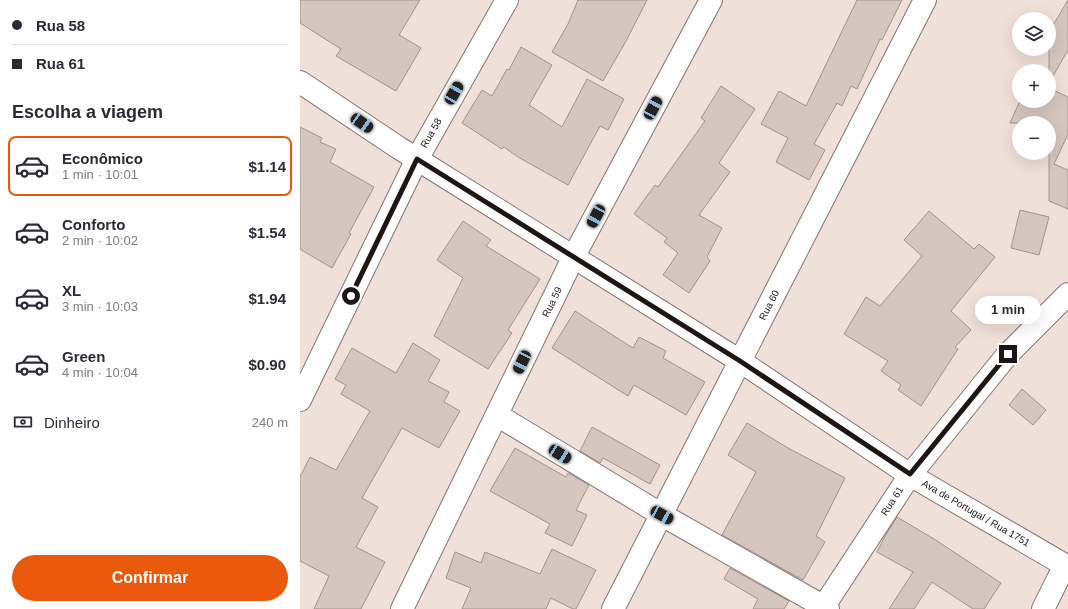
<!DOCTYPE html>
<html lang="pt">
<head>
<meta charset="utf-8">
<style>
	body { margin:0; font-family:Helvetica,sans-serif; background:#f2f2f3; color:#2b2b33; height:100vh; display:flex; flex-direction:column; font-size:15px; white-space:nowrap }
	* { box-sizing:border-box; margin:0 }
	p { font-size:13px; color:#7c7c81 }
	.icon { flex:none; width:22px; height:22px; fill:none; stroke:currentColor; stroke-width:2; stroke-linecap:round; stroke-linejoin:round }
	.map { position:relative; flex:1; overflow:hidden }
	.details { display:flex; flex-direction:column; background:#fff; width:300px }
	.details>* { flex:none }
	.banner { display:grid; align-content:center; height:88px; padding:0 12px; background:#fff }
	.controls { position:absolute; left:712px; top:12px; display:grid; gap:8px }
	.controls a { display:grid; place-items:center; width:44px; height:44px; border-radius:50%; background:#fff; box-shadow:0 4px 16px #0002; font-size:20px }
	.end { position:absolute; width:18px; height:18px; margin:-9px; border:5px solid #1c1715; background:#fff; box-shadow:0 0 0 2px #fff }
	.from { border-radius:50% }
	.bubble { position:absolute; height:28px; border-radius:14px; background:#fff; box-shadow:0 4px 16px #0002; font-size:13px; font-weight:800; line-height:28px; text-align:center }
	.car { position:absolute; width:12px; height:24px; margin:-12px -6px; border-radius:5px; box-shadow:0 0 3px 1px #0007; background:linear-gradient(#222 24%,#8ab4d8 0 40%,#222 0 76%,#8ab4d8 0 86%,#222 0) }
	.banner b { display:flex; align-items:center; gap:14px; height:38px; font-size:15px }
	.banner b+b { border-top:1px solid #e1e1e2 }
	.banner i { width:10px; height:10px; background:#2b2b33 }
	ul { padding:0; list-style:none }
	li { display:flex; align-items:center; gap:12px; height:60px; margin:0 8px 6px; padding:0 4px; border:2px solid transparent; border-radius:8px }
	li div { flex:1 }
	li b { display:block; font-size:15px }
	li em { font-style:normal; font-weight:800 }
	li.current { border-color:#ea580c }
	li>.icon { width:36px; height:36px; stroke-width:1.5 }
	h2 { padding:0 12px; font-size:18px; line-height:48px }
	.pay { display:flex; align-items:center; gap:10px; height:44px; padding:0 12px; font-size:15px }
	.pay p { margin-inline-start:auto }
	.button { display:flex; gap:8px; margin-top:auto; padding:8px 12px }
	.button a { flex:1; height:46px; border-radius:24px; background:#ea580c; color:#fff; font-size:16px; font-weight:800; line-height:46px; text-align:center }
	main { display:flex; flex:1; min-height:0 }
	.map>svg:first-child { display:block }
</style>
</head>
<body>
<main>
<section class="details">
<div class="banner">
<b><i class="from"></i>Rua 58</b>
<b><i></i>Rua 61</b>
</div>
<h2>Escolha a viagem</h2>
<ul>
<li class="current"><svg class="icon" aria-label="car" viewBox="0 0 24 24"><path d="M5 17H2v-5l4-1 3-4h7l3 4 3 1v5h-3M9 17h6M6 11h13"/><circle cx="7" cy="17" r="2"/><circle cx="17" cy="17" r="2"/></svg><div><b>Econômico</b><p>1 min · 10:01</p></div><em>$1.14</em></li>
<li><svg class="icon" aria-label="car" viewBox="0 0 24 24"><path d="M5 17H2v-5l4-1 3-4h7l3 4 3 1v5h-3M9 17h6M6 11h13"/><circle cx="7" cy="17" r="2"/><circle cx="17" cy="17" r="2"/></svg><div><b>Conforto</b><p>2 min · 10:02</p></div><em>$1.54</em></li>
<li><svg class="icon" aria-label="car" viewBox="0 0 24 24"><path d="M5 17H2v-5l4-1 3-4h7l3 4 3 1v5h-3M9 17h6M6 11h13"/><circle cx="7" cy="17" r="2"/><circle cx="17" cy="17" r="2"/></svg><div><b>XL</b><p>3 min · 10:03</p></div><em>$1.94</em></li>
<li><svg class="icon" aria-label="car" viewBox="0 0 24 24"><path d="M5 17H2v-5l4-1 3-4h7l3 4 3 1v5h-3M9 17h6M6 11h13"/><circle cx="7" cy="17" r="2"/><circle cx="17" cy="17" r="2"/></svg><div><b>Green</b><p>4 min · 10:04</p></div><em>$0.90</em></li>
</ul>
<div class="pay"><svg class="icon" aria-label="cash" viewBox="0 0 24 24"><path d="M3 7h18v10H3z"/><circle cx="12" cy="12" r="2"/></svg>Dinheiro<p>240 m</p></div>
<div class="button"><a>Confirmar</a></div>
</section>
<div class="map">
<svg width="768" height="609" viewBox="0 0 768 609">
	<rect width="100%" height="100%" fill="#efe0d9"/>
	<g fill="#d5c7bf" stroke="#a1938c">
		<polygon points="0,0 120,0 99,35 121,48 96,91 36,56 41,49 0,23"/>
		<polygon points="278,0 347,0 325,43 303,81 252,52 268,24"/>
		<polygon points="557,0 602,0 582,40 580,39 557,89 551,86 542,106 537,103 514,144 525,150 509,180 476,162 488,138 461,124 479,91 506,106"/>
		<polygon points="768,0 768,50 749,83 749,32"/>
		<polygon points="221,47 252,65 229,105 262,127 287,79 324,99 308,130 300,126 268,185 218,157 204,147 202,149 162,123 182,90 192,96 207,69 209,70"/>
		<polygon points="421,86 455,109 419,163 430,172 399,215 422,228 407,257 410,261 389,293 363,275 378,253 364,242 367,238 334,214 355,185 358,187 405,121 401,118"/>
		<polygon points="749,88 768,97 768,134 754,164 768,170 768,209 749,201 749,123 710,123 720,101 749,101"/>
		<polygon points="0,127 22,138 20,142 36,149 30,162 74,187 49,233 51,234 32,268 0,249"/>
		<polygon points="720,210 749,217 739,255 711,248"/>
		<polygon points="629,211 674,249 679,244 695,257 651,311 671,330 655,347 658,349 621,406 598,390 601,385 581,371 588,361 544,334 566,297 580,306 622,256 604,240"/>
		<polygon points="163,221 191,240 186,246 240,279 208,330 212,333 188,369 134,336 163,278 137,260"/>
		<polygon points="275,311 333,348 339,337 366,351 363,358 405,382 386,415 334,385 328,396 252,348"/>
		<polygon points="113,343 140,360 128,381 149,392 144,402 160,411 139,448 102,428 62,498 78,507 56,547 85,562 61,609 14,609 29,576 0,561 0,477 10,457 36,470 70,411 41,394 46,385 35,379 52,348 96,373"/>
		<polygon points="722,389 746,410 733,425 709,405"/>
		<polygon points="447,423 488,448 545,478 516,536 525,542 503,580 422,535 456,472 428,455"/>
		<polygon points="292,427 360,465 350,484 303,458 300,463 280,451"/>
		<polygon points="215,448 266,477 268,473 289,485 276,510 287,515 272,546 245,533 250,524 190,491"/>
		<polygon points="597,517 634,539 701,583 684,609 673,609 632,582 614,609 589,609 613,572 577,552 585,536"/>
		<polygon points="252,549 296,570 276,609 273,609 251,598 246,609 162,609 171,588 146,578 155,552 181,563 185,552 240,574"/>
		<polygon points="430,568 489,601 484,609 453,609 458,599 424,579"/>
	</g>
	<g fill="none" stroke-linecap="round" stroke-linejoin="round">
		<g stroke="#82756f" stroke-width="24">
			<g id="street">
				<polyline points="0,82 99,148 440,361 610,475 768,567"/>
				<polyline points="0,400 117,159 207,0"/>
				<polyline points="197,415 362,515 528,609"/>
				<polyline points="102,609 274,256 411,0"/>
				<polyline points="313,609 625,0"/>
				<polyline points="522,609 610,475 708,354 768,294"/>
				<polyline points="743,609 765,565"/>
			</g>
		</g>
		<use href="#street" stroke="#fff" stroke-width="22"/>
	</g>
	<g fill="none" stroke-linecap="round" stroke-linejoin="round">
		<polyline stroke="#1c1715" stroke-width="5" points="51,296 117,159 440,361 610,474 708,354"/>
	</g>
	<g text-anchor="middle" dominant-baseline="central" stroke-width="3" stroke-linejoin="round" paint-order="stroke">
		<g font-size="10" fill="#1c1715" stroke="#fff">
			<text transform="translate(131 133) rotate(-60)">Rua 58</text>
			<text transform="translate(252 302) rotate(-64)">Rua 59</text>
			<text transform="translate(469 305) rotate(-63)">Rua 60</text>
			<text transform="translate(592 501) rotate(-57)">Rua 61</text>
			<text transform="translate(676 513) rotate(30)">Ava de Portugal / Rua 1751</text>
		</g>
	</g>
</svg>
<div class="controls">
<a><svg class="icon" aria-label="layers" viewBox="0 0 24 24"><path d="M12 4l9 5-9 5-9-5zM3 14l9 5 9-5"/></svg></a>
<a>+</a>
<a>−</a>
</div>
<i class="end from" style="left:51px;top:296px"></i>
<i class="end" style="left:708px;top:354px"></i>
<div class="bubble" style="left:675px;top:296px;width:66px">1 min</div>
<i class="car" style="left:154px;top:93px;rotate:30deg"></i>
<i class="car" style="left:353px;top:108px;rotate:28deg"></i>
<i class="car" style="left:62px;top:123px;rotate:124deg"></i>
<i class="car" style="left:296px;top:216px;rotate:208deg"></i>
<i class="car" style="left:222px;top:362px;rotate:206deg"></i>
<i class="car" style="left:260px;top:454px;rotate:122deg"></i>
<i class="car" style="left:362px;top:515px;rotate:119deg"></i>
</div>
</main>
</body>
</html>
